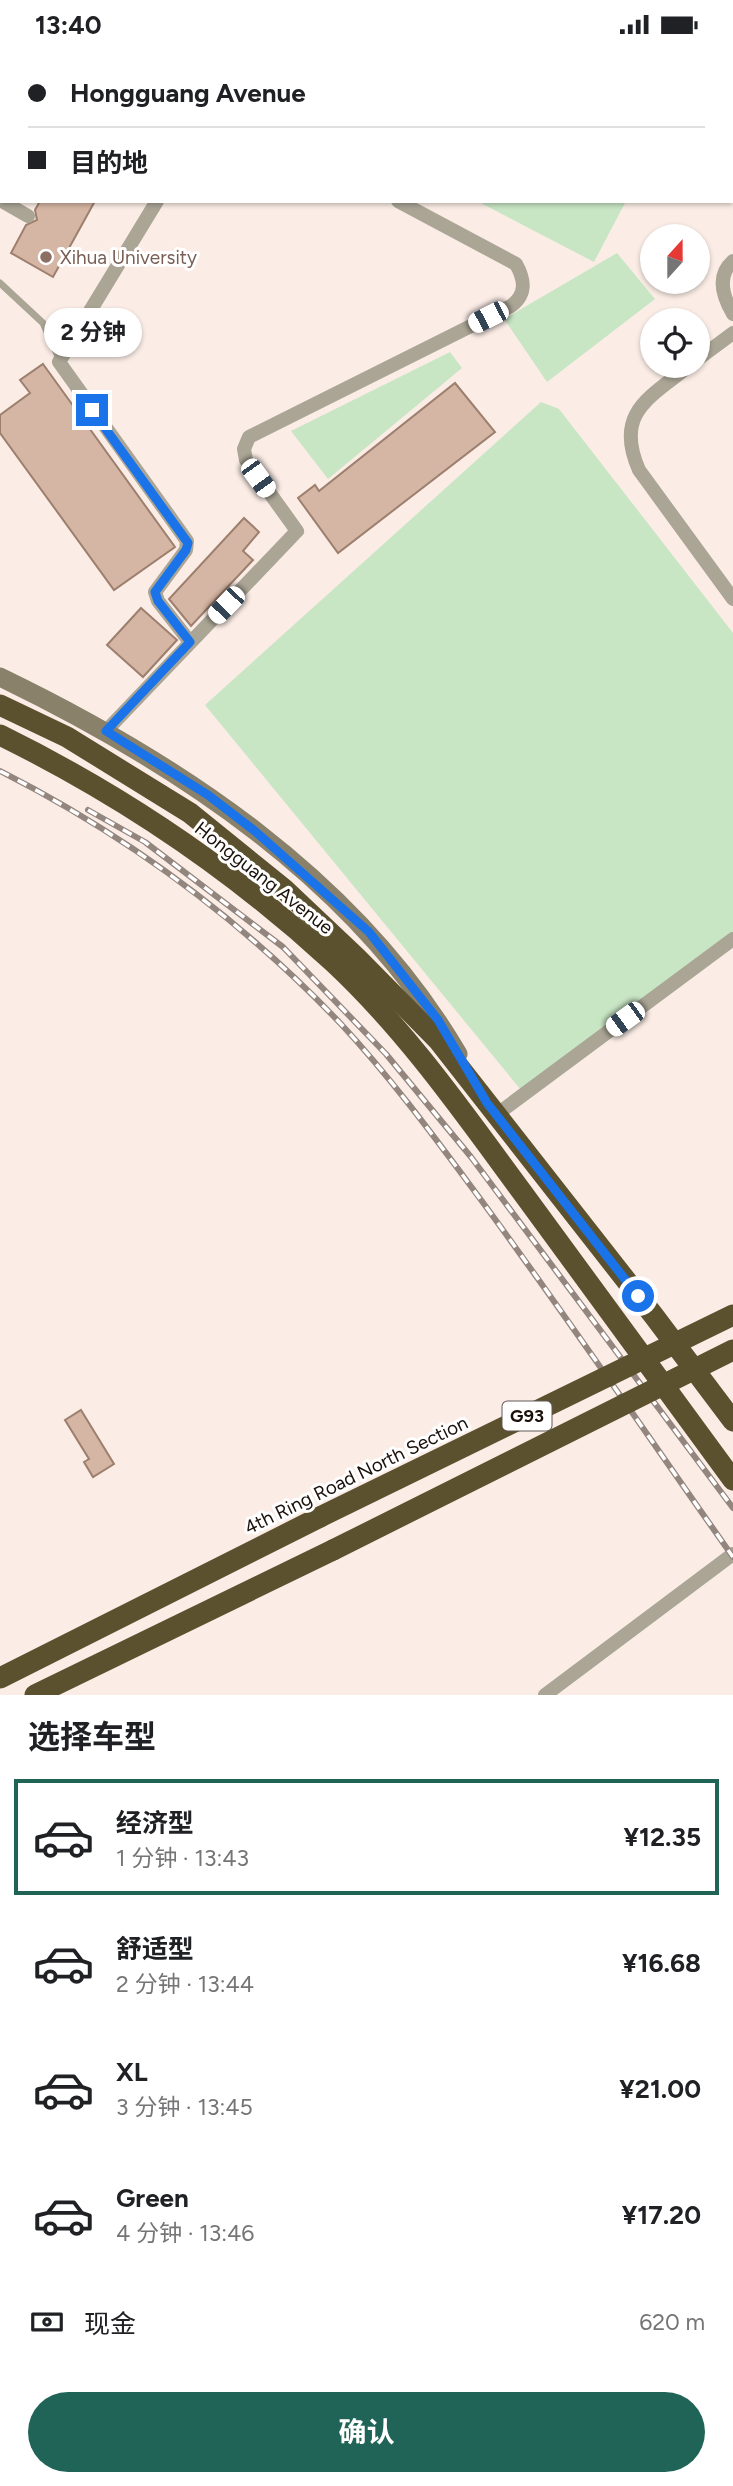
<!DOCTYPE html>
<html lang="zh">
<head>
<meta charset="utf-8">
<style>
	body { margin:0; font-family:Figtree,"Noto Sans SC",sans-serif; background:#f2f2f2; color:#202124; height:100vh; display:flex; flex-direction:column; font-size:26px; white-space:nowrap }
	* { box-sizing:border-box; margin:0 }
	p { font-size:23px; color:#757577 }
	.icon { flex:none; width:38px; height:38px; fill:none; stroke:currentColor; stroke-width:2; stroke-linecap:round; stroke-linejoin:round }
	.map { position:relative; height:1646px; overflow:hidden }
	.side { display:flex; flex-direction:column; background:#fff; flex:1 }
	.side>* { flex:none }
	.guide { position:absolute; left:0px; top:0px; width:733px; height:154px; box-shadow:0 2px 5px #0004; display:grid; align-content:center; height:154px; padding:0 28px; background:#fff }
	.needle { width:46px; rotate:21deg }
	.fabs { position:absolute; left:640px; top:175px; display:grid; gap:14px }
	.fabs a { display:grid; place-items:center; width:70px; height:70px; border-radius:50%; background:#fff; box-shadow:0 2px 5px #0004; font-size:35px }
	.end { position:absolute; width:32px; height:32px; margin:-16px; border:9px solid #1a73e8; background:#fff; box-shadow:0 0 0 4px #fff }
	.from { border-radius:50% }
	.bubble { position:absolute; height:49px; border-radius:24px; background:#fff; box-shadow:0 2px 5px #0004; font-size:23px; font-weight:700; line-height:49px; text-align:center }
	.car { position:absolute; width:21px; height:42px; margin:-21px -10px; border-radius:9px; box-shadow:0 0 5px 2px #0007; background:linear-gradient(#fff 24%,#345 0 40%,#fff 0 76%,#345 0 86%,#fff 0) }
	.guide b { display:flex; align-items:center; gap:24px; height:66px; font-size:26px }
	.guide b+b { border-top:2px solid #e0e0e0 }
	.guide i { width:18px; height:18px; background:#202124 }
	ul { padding:0; list-style:none }
	li { display:flex; align-items:center; gap:21px; height:116px; margin:0 14px 10px; padding:0 14px; border:4px solid transparent; border-radius:0px }
	li div { flex:1 }
	li b { display:block; font-size:26px }
	li em { font-style:normal; font-weight:700 }
	li.current { border-color:#1f6456 }
	li>.icon { width:63px; height:63px; stroke-width:1.5 }
	h2 { padding:0 28px; font-size:32px; line-height:84px }
	.pay { display:flex; align-items:center; gap:18px; height:77px; padding:0 28px; font-size:26px }
	.pay p { margin-inline-start:auto }
	.cta { display:flex; gap:14px; margin-top:auto; padding:14px 28px }
	.cta a { flex:1; height:80px; border-radius:42px; background:#1f6456; color:#fff; font-size:28px; font-weight:700; line-height:80px; text-align:center }
	.status { display:flex; justify-content:space-between; align-items:center; height:49px; padding:0 35px; background:#fff; direction:ltr }
	.status svg { height:19px; fill:currentColor }
	.map>svg:first-child { display:block }
</style>
</head>
<body>
<div class="status"><b>13:40</b><svg viewBox="0 0 49 12"><path d="M0 12V9h3v3zM5 12V6h3v6zM10 12V3h3v9zM15 12V0h3v12zM26 1h20v11H26zM47 4h2v5h-2z"/></svg></div>
<div class="map">
<svg width="733" height="1646" viewBox="0 0 733 1646">
	<rect width="100%" height="100%" fill="#fbede6"/>
	<g fill="#c8e5c4">
		<polygon points="0,0 220,0 2,2 0,131"/>
		<polygon points="477,152 626,152 594,213"/>
		<polygon points="617,204 655,250 547,333 504,270"/>
		<polygon points="450,303 462,319 328,430 291,382"/>
		<polygon points="541,353 559,360 733,584 733,883 521,1041 205,656"/>
	</g>
	<g fill="#d5b5a3" stroke="#9d7f6e" stroke-width="2">
		<polygon points="40,152 95,152 53,228 11,204 26,176 37,171 35,161"/>
		<polygon points="43,315 175,498 114,541 0,384 0,366 30,344 20,331"/>
		<polygon points="455,334 495,383 338,504 298,449 315,436 319,442"/>
		<polygon points="244,469 259,483 243,502 253,511 191,577 169,550"/>
		<polygon points="141,559 177,591 143,628 107,596"/>
		<polygon points="81,1361 114,1415 93,1428 84,1413 89,1410 65,1371"/>
	</g>
	<g fill="none" stroke-linecap="round" stroke-linejoin="round">
		<polyline stroke="#aaa595" stroke-width="7" points="0,234 43,274 59,309"/>
		<g stroke="#aaa595" stroke-width="14">
			<polyline points="422,0 425,2"/>
			<polyline points="579,2 580,0"/>
			<polyline points="732,111 733,109"/>
			<polyline points="2,152 28,167"/>
			<polyline points="157,152 59,313 187,492 186,501 155,543 158,552 190,593"/>
			<path d="M733,212c-17,15 -10,36 0,53"/>
			<polyline points="698,310 733,284"/>
			<path d="M689,317c-40,32 -75,47 -50,104l94,129"/>
			<path d="M106,682l191,-200 -51,-71 -2,-11 5,-12 262,-131c16,-12 14,-26 5,-42l-118,-63"/>
			<polyline points="496,1066 733,890"/>
			<polyline points="545,1646 733,1505"/>
		</g>
		<path stroke="#898169" stroke-width="19" d="M0,628c178,86 356,203 458,377"/>
		<g stroke="#5c512e" stroke-width="21">
			<polyline points="0,656 67,688 190,764 284,840 357,909 438,991 654,1267 733,1372"/>
			<path d="M0,686c120,59 234,136 333,227 73,68 130,150 189,230 70,96 141,192 211,288"/>
			<polyline points="0,1629 320,1468"/>
			<polyline points="35,1646 333,1501"/>
		</g>
		<g stroke="#93867f" stroke-width="6">
			<g id="rail">
				<path d="M0,722c126,64 243,150 341,253 52,56 97,118 143,180 85,116 166,235 249,353"/>
				<polyline points="88,761 145,793 283,898 386,1005 471,1108 733,1459"/>
			</g>
		</g>
		<use href="#rail" stroke="#fff" stroke-width="3.5" stroke-dasharray="10" stroke-linecap="butt"/>
		<g stroke="#5c512e" stroke-width="21">
			<polyline points="320,1468 733,1266"/>
			<polyline points="333,1501 733,1301"/>
		</g>
	</g>
	<g fill="none" stroke-linecap="round" stroke-linejoin="round">
		<polyline stroke="#1a73e8" stroke-width="9" points="92,361 188,494 186,501 155,543 158,552 190,593 106,682 208,746 256,783 369,883 438,971 487,1054 638,1247"/>
	</g>
	<circle fill="#8d6e63" stroke="#fff" stroke-width="2.5" cx="46" cy="208" r="7"/>
	<g text-anchor="middle" dominant-baseline="central" stroke-width="6" stroke-linejoin="round" paint-order="stroke">
		<rect fill="#fff" stroke="#605854" stroke-width="2" x="502.5" y="1352.5" width="49" height="29" rx="5"/>
		<g font-size="18" font-weight="bold" fill="#1c110a">
			<text x="527" y="1367">G93</text>
		</g>
		<g font-size="19" fill="#785e54" stroke="#fff" text-anchor="start">
			<text x="60" y="208">Xihua University</text>
		</g>
		<g font-size="19" fill="#1c110a" stroke="#fff">
			<text transform="translate(264 829) rotate(38)">Hongguang Avenue</text>
			<text transform="translate(356 1426) rotate(-26)">4th Ring Road North Section</text>
		</g>
	</g>
</svg>
<div class="fabs">
<a><svg class="needle" viewBox="-14 -14 28 28"><path d="M0-13l5 13h-10z" fill="#e53935"/><path d="M0 13l5-13h-10z" fill="#757577"/></svg></a>
<a><svg class="icon" aria-label="locate" viewBox="0 0 24 24"><circle cx="12" cy="12" r="6"/><path d="M12 2v4M12 18v4M2 12h4M18 12h4"/></svg></a>
</div>
<i class="end from" style="left:638px;top:1247px"></i>
<i class="end" style="left:92px;top:361px"></i>
<div class="bubble" style="left:44px;top:259px;width:98px">2 分钟</div>
<i class="car" style="left:488px;top:268px;rotate:243deg"></i>
<i class="car" style="left:258px;top:429px;rotate:144deg"></i>
<i class="car" style="left:226px;top:556px;rotate:224deg"></i>
<i class="car" style="left:625px;top:970px;rotate:234deg"></i>
<div class="guide">
<b><i class="from"></i>Hongguang Avenue</b>
<b><i></i>目的地</b>
</div>
</div>
<section class="side">
<h2>选择车型</h2>
<ul>
<li class="current"><svg class="icon" aria-label="car" viewBox="0 0 24 24"><path d="M5 17H2v-5l4-1 3-4h7l3 4 3 1v5h-3M9 17h6M6 11h13"/><circle cx="7" cy="17" r="2"/><circle cx="17" cy="17" r="2"/></svg><div><b>经济型</b><p>1 分钟 · 13:43</p></div><em>¥12.35</em></li>
<li><svg class="icon" aria-label="car" viewBox="0 0 24 24"><path d="M5 17H2v-5l4-1 3-4h7l3 4 3 1v5h-3M9 17h6M6 11h13"/><circle cx="7" cy="17" r="2"/><circle cx="17" cy="17" r="2"/></svg><div><b>舒适型</b><p>2 分钟 · 13:44</p></div><em>¥16.68</em></li>
<li><svg class="icon" aria-label="car" viewBox="0 0 24 24"><path d="M5 17H2v-5l4-1 3-4h7l3 4 3 1v5h-3M9 17h6M6 11h13"/><circle cx="7" cy="17" r="2"/><circle cx="17" cy="17" r="2"/></svg><div><b>XL</b><p>3 分钟 · 13:45</p></div><em>¥21.00</em></li>
<li><svg class="icon" aria-label="car" viewBox="0 0 24 24"><path d="M5 17H2v-5l4-1 3-4h7l3 4 3 1v5h-3M9 17h6M6 11h13"/><circle cx="7" cy="17" r="2"/><circle cx="17" cy="17" r="2"/></svg><div><b>Green</b><p>4 分钟 · 13:46</p></div><em>¥17.20</em></li>
</ul>
<div class="pay"><svg class="icon" aria-label="cash" viewBox="0 0 24 24"><path d="M3 7h18v10H3z"/><circle cx="12" cy="12" r="2"/></svg>现金<p>620 m</p></div>
<div class="cta"><a>确认</a></div>
</section>
</body>
</html>
